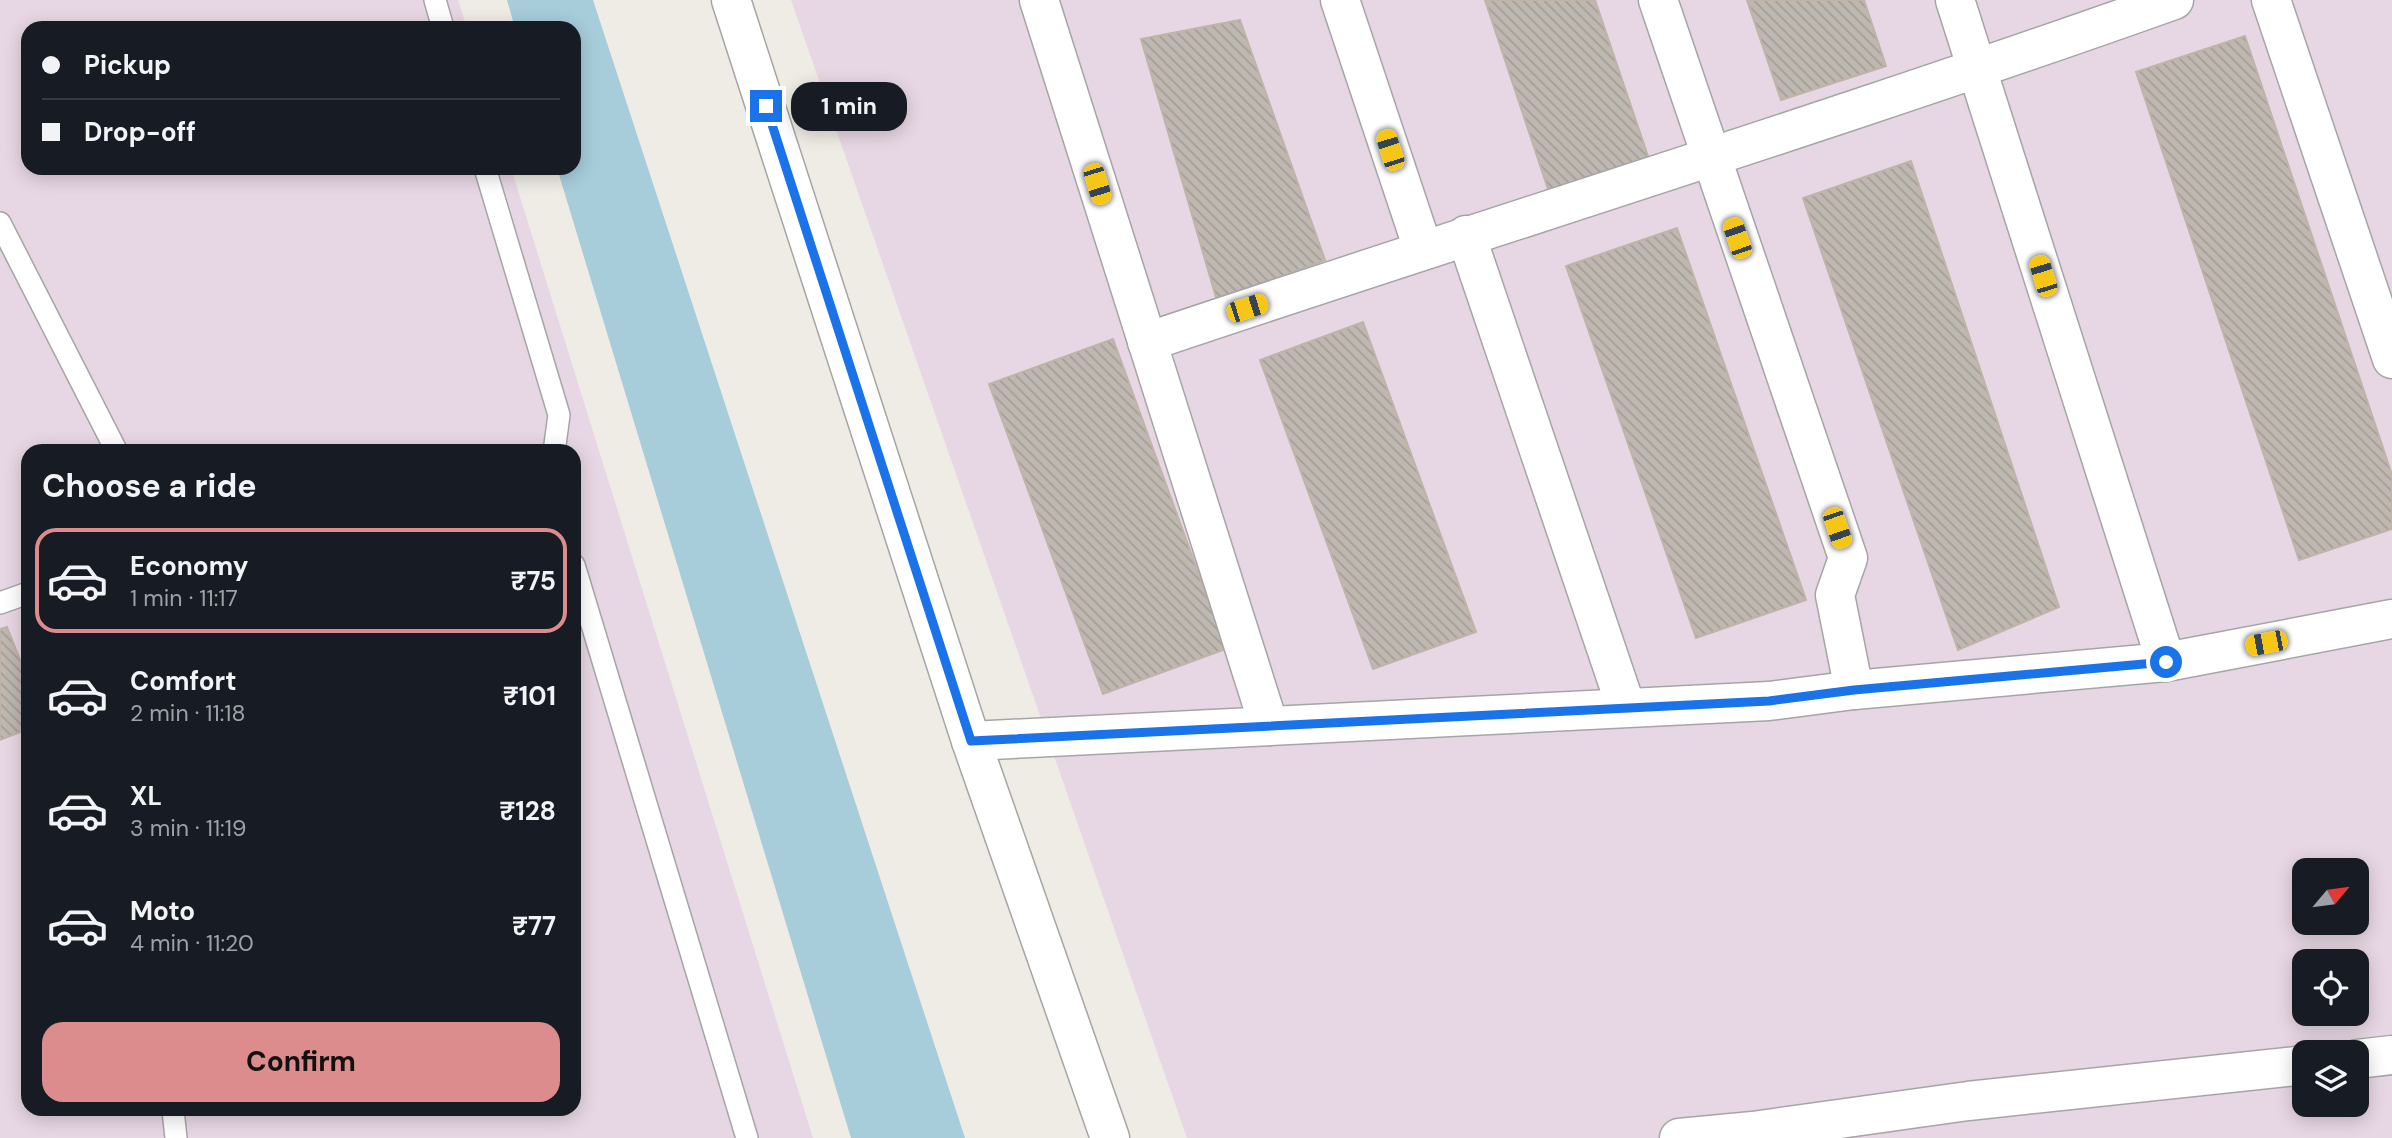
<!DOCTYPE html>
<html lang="en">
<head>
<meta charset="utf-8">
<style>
	body { margin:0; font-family:"DM Sans",sans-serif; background:#242831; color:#f1f3f6; height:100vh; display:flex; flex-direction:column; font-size:26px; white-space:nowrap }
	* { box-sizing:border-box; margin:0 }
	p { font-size:23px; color:#9ea1a6 }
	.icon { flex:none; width:38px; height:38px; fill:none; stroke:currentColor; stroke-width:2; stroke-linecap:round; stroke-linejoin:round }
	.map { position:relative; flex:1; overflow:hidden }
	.details { position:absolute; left:21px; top:444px; width:560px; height:672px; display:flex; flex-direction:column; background:#171b24; border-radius:21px; box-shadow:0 4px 18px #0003 }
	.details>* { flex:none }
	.hud { position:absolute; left:21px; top:21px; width:560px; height:154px; border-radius:21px; box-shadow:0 4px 18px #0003; display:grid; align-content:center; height:154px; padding:0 21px; background:#171b24 }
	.needle { width:46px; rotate:61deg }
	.tools { position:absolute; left:2292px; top:858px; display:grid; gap:14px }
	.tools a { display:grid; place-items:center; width:77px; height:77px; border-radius:14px; background:#171b24; box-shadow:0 4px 18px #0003; font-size:35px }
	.end { position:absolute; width:32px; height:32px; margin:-16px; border:9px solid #1a73e8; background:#fff; box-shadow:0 0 0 4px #fff }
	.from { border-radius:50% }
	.bubble { position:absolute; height:49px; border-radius:21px; background:#171b24; box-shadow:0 4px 18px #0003; font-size:23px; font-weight:700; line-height:49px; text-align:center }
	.car { position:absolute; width:21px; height:42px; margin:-21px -10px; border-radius:9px; box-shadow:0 0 5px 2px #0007; background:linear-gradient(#f5c518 24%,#345 0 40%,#f5c518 0 76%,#345 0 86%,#f5c518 0) }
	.hud b { display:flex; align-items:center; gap:24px; height:66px; font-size:26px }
	.hud b+b { border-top:2px solid #363941 }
	.hud i { width:18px; height:18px; background:#f1f3f6 }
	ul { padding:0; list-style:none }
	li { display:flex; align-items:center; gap:21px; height:105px; margin:0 14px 10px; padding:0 7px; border:4px solid transparent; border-radius:21px }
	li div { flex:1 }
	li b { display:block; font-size:26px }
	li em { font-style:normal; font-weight:700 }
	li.on { border-color:#dc8c8c }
	li>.icon { width:63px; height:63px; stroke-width:1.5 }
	h2 { padding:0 21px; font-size:32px; line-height:84px }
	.action { display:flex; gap:14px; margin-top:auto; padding:14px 21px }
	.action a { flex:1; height:80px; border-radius:21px; background:#dc8c8c; color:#111; font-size:28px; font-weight:700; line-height:80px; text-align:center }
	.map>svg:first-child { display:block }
</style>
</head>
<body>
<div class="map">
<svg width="2392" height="1138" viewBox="0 0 2392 1138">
	<defs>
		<pattern id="building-back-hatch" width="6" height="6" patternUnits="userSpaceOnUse" patternTransform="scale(1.75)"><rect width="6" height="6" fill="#bfb8b1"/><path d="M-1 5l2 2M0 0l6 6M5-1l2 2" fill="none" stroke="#a49e98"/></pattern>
	</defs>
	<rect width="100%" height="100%" fill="#efece5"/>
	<g fill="#e7d7e4" fill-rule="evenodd">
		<path d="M0,0h458l9,28h-439v140h483l302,970h-813zM28,452h546v658h-546z"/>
		<path d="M791,0h1601v1138h-1205zM2305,870h52v52h-52zM2305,961h52v52h-52zM2305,1052h52v52h-52z"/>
	</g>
	<polygon fill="#a7cdda" points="507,0 593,0 965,1138 851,1138 557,168 574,168 574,28 515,28"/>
	<g fill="url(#building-back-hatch)" stroke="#c0b3a8" stroke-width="2">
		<polygon points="1485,0 1595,0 1649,159 1549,192"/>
		<polygon points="1747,0 1864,0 1886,66 1781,100"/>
		<polygon points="1240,20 1325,260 1217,301 1141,39"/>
		<polygon points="2245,36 2392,475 2392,529 2299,560 2136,72"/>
		<polygon points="1911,161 2059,607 1958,650 1803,198"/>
		<polygon points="1677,228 1806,600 1696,638 1566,266"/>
		<polygon points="1363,322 1476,632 1373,669 1260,360"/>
		<polygon points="1113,339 1226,649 1103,694 989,384"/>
		<polygon points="7,627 28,680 28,729 0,740 0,629"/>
	</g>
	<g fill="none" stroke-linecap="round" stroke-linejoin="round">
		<g stroke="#a5a5a5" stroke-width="24">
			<g id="service">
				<polyline points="435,0 443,28"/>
				<polyline points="485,168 559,415 554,452"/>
				<polyline points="0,223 117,452"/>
				<polyline points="574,565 747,1138"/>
				<polyline points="0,603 28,593"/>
				<polyline points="173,1110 176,1138"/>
			</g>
		</g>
		<g stroke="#a5a5a5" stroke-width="41">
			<g id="minor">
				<polyline points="1039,0 1269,726"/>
				<polyline points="1340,0 1423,249"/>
				<polyline points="1658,0 1848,558 1835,595 1854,690"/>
				<polyline points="1955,0 2166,662"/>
				<polyline points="2271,0 2392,359"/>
				<polyline points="1466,235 1626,707"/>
				<path d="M1147,342c342,-115 687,-221 1027,-342"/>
				<polyline points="971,741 1769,701 1854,690 2166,662 2392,619"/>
				<polyline points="2357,1059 2392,1055"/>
				<polyline points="1679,1138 1753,1131 1968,1101 2305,1065"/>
			</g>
		</g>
		<g stroke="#a5a5a5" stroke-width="41">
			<polyline id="tertiary" points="731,0 971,741 1110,1138"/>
		</g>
		<use href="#service" stroke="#fff" stroke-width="21"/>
		<use href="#minor" stroke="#fff" stroke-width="38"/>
		<use href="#tertiary" stroke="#fff" stroke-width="38"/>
	</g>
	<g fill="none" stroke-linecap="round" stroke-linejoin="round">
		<polyline stroke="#1a73e8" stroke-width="9" points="766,106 971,741 1769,701 1854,690 2166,662"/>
	</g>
</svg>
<div class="tools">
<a><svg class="needle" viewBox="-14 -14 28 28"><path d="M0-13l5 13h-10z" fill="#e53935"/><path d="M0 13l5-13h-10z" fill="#9ea1a6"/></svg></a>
<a><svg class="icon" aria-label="locate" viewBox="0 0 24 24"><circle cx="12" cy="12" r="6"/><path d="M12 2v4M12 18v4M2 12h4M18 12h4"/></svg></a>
<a><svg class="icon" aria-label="layers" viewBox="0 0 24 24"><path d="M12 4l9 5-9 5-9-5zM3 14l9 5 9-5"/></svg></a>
</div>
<i class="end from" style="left:2166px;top:662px"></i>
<i class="end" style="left:766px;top:106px"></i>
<div class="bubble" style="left:791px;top:82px;width:116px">1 min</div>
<i class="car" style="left:1390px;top:150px;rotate:342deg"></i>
<i class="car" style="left:1097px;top:184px;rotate:163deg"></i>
<i class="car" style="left:1737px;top:238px;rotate:341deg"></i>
<i class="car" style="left:2043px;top:276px;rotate:343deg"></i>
<i class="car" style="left:1247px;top:308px;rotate:72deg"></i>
<i class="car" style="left:1837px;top:528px;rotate:161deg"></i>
<i class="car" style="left:2266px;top:643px;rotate:259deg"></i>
<div class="hud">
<b><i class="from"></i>Pickup</b>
<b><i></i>Drop-off</b>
</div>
<section class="details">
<h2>Choose a ride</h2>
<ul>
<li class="on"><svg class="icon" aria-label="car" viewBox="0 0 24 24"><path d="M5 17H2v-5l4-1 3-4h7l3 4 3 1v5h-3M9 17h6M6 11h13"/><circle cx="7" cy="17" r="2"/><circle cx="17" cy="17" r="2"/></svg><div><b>Economy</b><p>1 min · 11:17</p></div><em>₹75</em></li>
<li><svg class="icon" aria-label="car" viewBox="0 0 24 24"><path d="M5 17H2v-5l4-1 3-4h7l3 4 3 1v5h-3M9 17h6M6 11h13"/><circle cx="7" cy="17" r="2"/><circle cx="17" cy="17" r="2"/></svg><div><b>Comfort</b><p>2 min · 11:18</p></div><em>₹101</em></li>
<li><svg class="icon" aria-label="car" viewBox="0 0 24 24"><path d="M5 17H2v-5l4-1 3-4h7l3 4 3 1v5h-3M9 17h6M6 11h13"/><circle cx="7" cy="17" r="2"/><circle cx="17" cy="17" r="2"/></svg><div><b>XL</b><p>3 min · 11:19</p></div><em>₹128</em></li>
<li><svg class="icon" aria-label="car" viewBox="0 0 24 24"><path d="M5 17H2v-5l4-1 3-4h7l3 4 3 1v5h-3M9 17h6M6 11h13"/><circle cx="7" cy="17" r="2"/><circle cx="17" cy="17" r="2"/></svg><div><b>Moto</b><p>4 min · 11:20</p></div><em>₹77</em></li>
</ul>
<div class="action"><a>Confirm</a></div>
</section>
</div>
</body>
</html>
